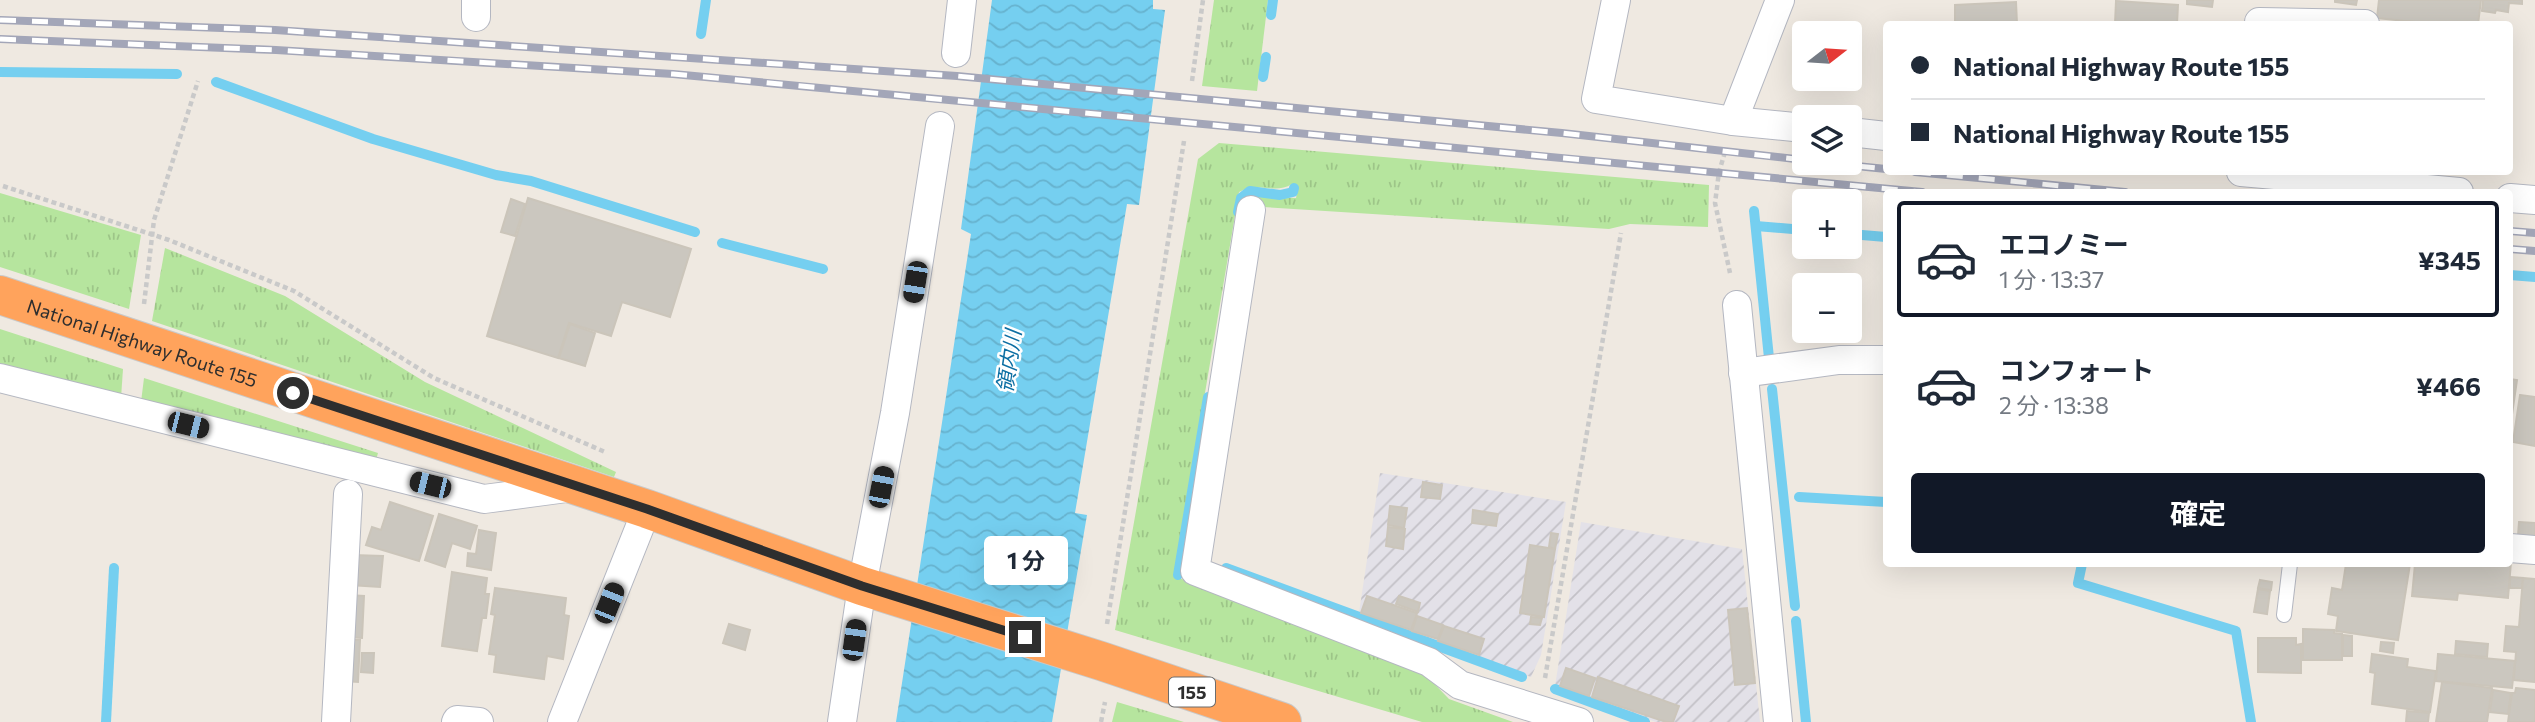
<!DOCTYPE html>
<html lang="ja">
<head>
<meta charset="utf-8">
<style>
	body { margin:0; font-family:Commissioner,"Noto Sans JP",sans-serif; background:#f6f6f7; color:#1f2937; height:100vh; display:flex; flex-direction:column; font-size:26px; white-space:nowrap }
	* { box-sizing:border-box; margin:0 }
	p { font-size:23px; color:#747a83 }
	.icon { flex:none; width:38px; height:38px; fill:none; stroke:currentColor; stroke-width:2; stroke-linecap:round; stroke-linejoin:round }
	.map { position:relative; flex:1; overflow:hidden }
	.drawer { position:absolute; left:1883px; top:189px; width:630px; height:378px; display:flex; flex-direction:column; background:#fff; border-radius:7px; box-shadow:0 7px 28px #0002 }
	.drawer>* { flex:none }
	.guide { position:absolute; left:1883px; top:21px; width:630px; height:154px; border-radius:7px; box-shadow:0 7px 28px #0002; display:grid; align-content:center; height:154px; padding:0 28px; background:#fff }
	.needle { width:46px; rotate:73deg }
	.controls { position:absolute; left:1792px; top:21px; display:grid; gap:14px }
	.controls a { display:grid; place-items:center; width:70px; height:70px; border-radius:7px; background:#fff; box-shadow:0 7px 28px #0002; font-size:35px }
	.end { position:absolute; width:32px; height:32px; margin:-16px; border:9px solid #2e2e2e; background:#fff; box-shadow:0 0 0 4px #fff }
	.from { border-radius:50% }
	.bubble { position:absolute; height:49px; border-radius:7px; background:#fff; box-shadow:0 7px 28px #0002; font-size:23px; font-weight:700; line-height:49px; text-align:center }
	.car { position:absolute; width:21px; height:42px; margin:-21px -10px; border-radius:9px; box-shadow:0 0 5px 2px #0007; background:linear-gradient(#222 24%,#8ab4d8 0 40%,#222 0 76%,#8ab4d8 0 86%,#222 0) }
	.guide b { display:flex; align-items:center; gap:24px; height:66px; font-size:26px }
	.guide b+b { border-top:2px solid #e0e1e3 }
	.guide i { width:18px; height:18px; background:#1f2937 }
	ul { padding:12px 0 0; list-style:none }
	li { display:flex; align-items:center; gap:21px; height:116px; margin:0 14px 10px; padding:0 14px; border:4px solid transparent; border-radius:7px }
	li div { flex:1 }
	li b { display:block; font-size:26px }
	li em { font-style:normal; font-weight:700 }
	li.on { border-color:#111827 }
	li>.icon { width:63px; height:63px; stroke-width:1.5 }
	.cta { display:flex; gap:14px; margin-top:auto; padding:14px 28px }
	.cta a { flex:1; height:80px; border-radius:7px; background:#111827; color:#fff; font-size:28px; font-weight:700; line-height:80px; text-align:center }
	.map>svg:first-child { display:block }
</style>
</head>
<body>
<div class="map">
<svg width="2535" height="722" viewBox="0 0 2535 722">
	<defs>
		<pattern id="industrial-furrows" width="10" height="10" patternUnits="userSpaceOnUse" patternTransform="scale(1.75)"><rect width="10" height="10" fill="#e3e1e8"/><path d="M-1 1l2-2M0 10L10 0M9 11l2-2" fill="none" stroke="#c3c1c7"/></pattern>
		<pattern id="grass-tufts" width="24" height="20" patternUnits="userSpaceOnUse" patternTransform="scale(1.75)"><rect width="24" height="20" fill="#b6e59e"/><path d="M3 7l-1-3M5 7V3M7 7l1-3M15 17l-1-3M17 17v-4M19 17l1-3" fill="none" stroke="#9dc588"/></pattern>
		<pattern id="water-waves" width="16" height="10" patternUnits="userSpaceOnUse" patternTransform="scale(1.75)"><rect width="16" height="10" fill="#75cff0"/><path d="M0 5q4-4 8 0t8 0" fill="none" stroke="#66b2ce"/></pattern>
	</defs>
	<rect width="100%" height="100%" fill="#efe9e1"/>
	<g fill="url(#industrial-furrows)">
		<polygon points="1380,473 1566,502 1541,655 1531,677 1359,613"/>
		<polygon points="1581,522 1742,549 1760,722 1656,722 1555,686"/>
	</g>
	<g fill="url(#grass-tufts)">
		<polygon points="1214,0 1268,0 1257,91 1202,86"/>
		<path d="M1219,143l490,42 -1,42 -78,-3 -21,5 -346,-22 -20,-6 6,-5 47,2 2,-10 -6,-4c-17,11 -33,-3 -53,8l-65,384 248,95 27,28 64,23h-91l-307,-92 83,-471z"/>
		<polygon points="0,193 141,235 129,309 0,267"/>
		<polygon points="165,248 285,296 425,382 616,472 614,477 152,321"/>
		<polygon points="0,329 123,369 121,398 0,366"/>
		<polygon points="144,378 378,453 376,460 141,402"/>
		<polygon points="1117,702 1184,722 1112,722"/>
	</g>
	<polygon fill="url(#water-waves)" points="992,0 1153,0 1153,9 1165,10 1139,205 1127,204 1075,513 1087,515 1052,722 896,722 971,234 961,229"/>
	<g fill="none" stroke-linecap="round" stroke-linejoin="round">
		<g stroke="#75cff0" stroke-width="10">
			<polyline points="1271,15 1273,0"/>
			<polyline points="701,34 706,0"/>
			<polyline points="0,72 177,74"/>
			<polyline points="1263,77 1266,57"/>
			<polyline points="216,82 373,139 496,175 531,181 695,232"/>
			<polyline points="1754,211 1769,358"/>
			<polyline points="1238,212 1241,198 1250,191 1280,195 1293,192 1294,188"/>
			<polyline points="1756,226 1804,230"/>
			<polyline points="1850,234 1886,237"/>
			<polyline points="722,243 823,269"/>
			<polyline points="2510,275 2535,277"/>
			<polyline points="1772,389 1795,606"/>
			<polyline points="1799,497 1886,502"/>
			<polyline points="2082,564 2078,583 2236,631 2251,722"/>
			<polyline points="1226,568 1522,677"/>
			<polyline points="1178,575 1208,397"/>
			<polyline points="1796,621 1806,722"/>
			<polyline points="1555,689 1645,722"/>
			<polyline points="106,722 114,568"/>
		</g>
	</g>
	<g fill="#cbc7bf" stroke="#cbc5ba" stroke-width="2">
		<polygon points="2187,0 2213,0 2212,7 2187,4"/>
		<polygon points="2335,0 2357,0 2356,5 2335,2"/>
		<polygon points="2379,0 2481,0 2478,24 2435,24 2377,18"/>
		<polygon points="2483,0 2522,0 2522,4 2509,3 2508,12 2496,10 2495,13 2482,11"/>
		<polygon points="2116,1 2178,5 2177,24 2115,24"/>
		<polygon points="2016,2 2017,24 1955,24 1955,5"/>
		<polygon points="528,198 691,249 670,317 622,302 611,336 569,323 558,358 487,336"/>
		<polygon points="511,199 525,204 515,236 501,232"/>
		<polygon points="570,324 595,333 585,366 559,358"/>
		<polygon points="2510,379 2517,380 2510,428"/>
		<polygon points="2520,395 2535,397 2535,446 2513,442"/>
		<polygon points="1423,482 1442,485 1440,499 1421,497"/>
		<polygon points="390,502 433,516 419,561 366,545 372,527 381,530"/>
		<polygon points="1390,506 1407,508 1404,528 1388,525"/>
		<polygon points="1473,510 1498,514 1496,526 1472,523"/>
		<polygon points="439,514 477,526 470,549 452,543 445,567 425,560"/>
		<polygon points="2519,522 2535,523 2535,537 2518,536"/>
		<polygon points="1388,527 1405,529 1403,549 1386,546"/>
		<polygon points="479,530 496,533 491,570 467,566 468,553 476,554"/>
		<polygon points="1551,533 1558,534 1555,549 1549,547"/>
		<polygon points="1530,545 1555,549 1544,617 1520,613"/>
		<polygon points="352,555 383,556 380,587 350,585"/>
		<polygon points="2510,562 2511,562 2508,598 2458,593 2457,600 2412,596 2415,564"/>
		<polygon points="2346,564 2410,564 2398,640 2336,631 2338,616 2328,614 2332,588 2342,590"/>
		<polygon points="452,572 487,578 485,594 489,594 486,618 482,618 477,651 442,646"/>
		<polygon points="2510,577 2523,578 2522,588 2510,588"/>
		<polygon points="2523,578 2535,579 2535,682 2514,680 2516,652 2504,651 2506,626 2519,627"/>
		<polygon points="2260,580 2272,582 2271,590 2258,588"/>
		<polygon points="495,588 566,598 564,615 569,616 563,659 547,656 544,679 494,672 496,655 489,654 495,615 491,614"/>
		<polygon points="2258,589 2270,591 2267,614 2254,612"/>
		<polygon points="348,595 364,596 362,638 345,637"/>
		<polygon points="1367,596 1417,613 1411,630 1361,613"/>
		<polygon points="1399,596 1420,603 1418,612 1396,604"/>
		<polygon points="1747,608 1755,683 1735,685 1728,610"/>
		<polygon points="1417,616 1443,625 1438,639 1412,631"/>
		<polygon points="1531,617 1542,618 1540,625 1530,624"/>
		<polygon points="729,624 750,630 745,650 723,643"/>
		<polygon points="1444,626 1484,639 1479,655 1438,641"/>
		<polygon points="2303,629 2334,630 2334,633 2342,634 2342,660 2303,660"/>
		<polygon points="2343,635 2352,636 2352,656 2343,656"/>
		<polygon points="2258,638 2296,638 2296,645 2301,644 2301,673 2258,672"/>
		<polygon points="347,640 360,640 358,682 345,681"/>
		<polygon points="2456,641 2488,644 2487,657 2455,654"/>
		<polygon points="2381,642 2394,643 2393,653 2380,651"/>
		<polygon points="362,653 374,653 373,673 361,672"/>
		<polygon points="2372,654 2408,659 2407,667 2436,671 2430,712 2372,704 2375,673 2370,672"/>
		<polygon points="2438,654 2515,661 2512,688 2436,681"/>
		<polygon points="1566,668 1595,678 1589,696 1560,686"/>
		<polygon points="1598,677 1679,706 1673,722 1666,722 1592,697"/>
		<polygon points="2442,682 2492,688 2487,722 2436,722"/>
		<polygon points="2516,688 2535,690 2535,722 2508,722 2512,693 2515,693"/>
		<polygon points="2493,690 2511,693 2508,714 2490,712"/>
		<polygon points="2407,711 2429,713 2428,722 2406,722"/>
	</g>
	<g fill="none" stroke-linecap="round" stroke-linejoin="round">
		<g stroke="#b4b7c1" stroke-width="16">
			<polyline id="lane" points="2284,615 2290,564"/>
		</g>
		<g stroke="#b4b7c1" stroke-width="30">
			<g id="street">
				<polyline points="476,0 476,17"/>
				<polyline points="1616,0 1596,99 1733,121 1804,128"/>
				<polyline points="2259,24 2259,22 2365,24"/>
				<polyline points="956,53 962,0"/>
				<polyline points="1733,121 1780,0"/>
				<polyline points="1850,132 1886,136"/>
				<polyline points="2241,172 2459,192"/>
				<polyline points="2510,198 2535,200"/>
				<polyline points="1251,210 1195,571 1429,662 1460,685 1579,722"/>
				<polyline points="1737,305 1778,722"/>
				<polyline points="1743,373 1839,360 1886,360"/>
				<polyline points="0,378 484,499 574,487"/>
				<polyline points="2510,548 2535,550"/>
				<polyline points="336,722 348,494"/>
				<polyline points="456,722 457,720 479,722"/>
				<polyline points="562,722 647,509"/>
				<polyline points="842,722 862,586 895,413 940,126"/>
			</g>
		</g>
		<g stroke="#c9c9c9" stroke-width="40">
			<g id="highway">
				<path id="s1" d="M0,295l647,214 215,77 239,75 181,61"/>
			</g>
		</g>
		<g stroke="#c9c9c9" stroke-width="4.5" stroke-dasharray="5 3.5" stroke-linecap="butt">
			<polyline points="1192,81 1203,0"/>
			<polyline points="1725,152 1719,172 1715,203 1730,273"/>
			<polyline points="3,186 169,240 294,291 434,378 605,452"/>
			<polyline points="144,304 154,220 198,81"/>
			<polyline points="1107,624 1184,141"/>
			<polyline points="1545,678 1621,233"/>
			<polyline points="1101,722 1105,702"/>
		</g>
		<use href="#lane" stroke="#fff" stroke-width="14"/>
		<use href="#street" stroke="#fff" stroke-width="28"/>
		<use href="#highway" stroke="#ffa35c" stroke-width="38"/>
		<g stroke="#a3a6b8" stroke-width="8">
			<g id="rail">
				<polyline points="0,20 275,30 957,76 1562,133 1804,160"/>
				<polyline points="0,39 276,50 673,74 1922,192"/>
				<polyline points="1827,163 1886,169"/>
				<polyline points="1915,172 2125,192"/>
				<polyline points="2510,231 2535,233"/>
				<polyline points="2510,249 2535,251"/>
			</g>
		</g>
		<use href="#rail" stroke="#fff" stroke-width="5" stroke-dasharray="16" stroke-linecap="butt"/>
	</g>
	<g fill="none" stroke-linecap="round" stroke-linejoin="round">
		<polyline stroke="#2e2e2e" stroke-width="9" points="293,393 647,509 862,586 1025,637"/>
	</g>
	<g text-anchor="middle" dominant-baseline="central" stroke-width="5" stroke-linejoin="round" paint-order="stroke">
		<rect fill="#fff" stroke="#6d6d6d" stroke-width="2" x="1169" y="677.5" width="46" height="29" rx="5"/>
		<g font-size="18" font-weight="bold" fill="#2e2e2e">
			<text x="1192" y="692">155</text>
		</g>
		<g font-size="19" fill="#2e2e2e" stroke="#fff">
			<text stroke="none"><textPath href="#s1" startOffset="150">National Highway Route 155</textPath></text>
		</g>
		<g font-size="21" font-style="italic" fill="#0d6fa3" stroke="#fff">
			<text transform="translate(1008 361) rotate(-82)">領内川</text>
		</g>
	</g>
</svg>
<div class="controls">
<a><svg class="needle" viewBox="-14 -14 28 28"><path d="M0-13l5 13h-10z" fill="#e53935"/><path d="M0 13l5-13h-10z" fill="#747a83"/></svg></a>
<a><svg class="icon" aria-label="layers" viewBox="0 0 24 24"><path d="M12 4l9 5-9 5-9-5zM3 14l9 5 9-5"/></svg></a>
<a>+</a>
<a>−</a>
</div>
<i class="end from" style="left:293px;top:393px"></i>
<i class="end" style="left:1025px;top:637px"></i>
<div class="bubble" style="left:984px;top:536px;width:84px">1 分</div>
<i class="car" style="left:915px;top:282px;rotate:189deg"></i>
<i class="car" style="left:188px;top:425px;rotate:104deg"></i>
<i class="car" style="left:430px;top:485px;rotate:284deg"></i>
<i class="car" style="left:881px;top:487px;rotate:11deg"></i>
<i class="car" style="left:609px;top:603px;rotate:22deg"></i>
<i class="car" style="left:854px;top:640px;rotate:8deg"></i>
<div class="guide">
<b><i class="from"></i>National Highway Route 155</b>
<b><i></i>National Highway Route 155</b>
</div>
<section class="drawer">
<ul>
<li class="on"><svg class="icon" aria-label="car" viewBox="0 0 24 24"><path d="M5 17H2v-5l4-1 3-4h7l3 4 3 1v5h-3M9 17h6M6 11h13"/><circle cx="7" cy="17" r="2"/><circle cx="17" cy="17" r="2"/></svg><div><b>エコノミー</b><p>1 分 · 13:37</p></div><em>¥345</em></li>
<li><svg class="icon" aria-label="car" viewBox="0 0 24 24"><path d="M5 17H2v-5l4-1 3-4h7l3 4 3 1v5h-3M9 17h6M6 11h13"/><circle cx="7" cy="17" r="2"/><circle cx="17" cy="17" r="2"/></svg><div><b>コンフォート</b><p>2 分 · 13:38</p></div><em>¥466</em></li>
</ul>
<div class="cta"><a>確定</a></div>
</section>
</div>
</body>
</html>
